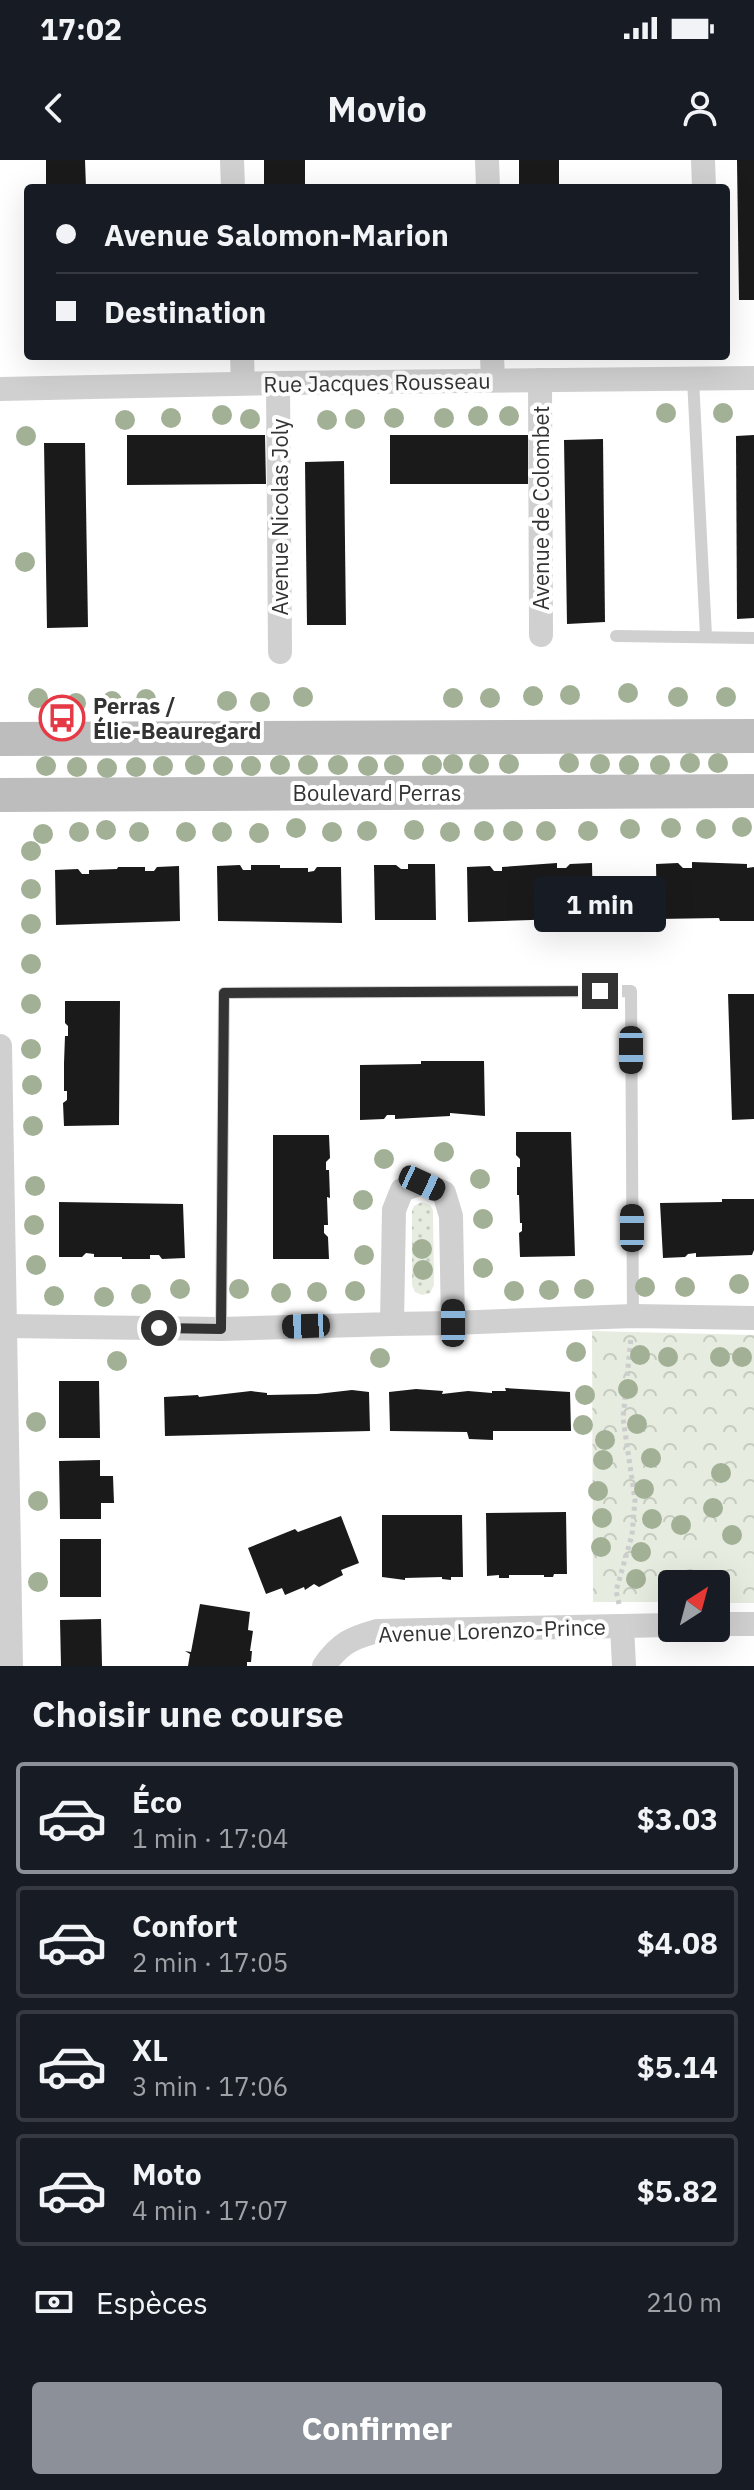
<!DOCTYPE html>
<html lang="fr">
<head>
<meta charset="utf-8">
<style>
	body { margin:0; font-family:"IBM Plex Sans",sans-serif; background:#20242c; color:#f1f3f6; height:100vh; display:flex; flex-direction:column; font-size:30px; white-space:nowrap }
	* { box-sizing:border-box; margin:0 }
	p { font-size:26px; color:#9ea1a6 }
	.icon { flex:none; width:44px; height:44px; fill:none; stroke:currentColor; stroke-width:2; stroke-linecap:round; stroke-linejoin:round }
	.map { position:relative; height:1506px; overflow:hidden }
	.drawer { display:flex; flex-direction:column; background:#171b24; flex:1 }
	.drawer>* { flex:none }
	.banner { position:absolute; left:24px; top:24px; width:706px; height:176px; border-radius:8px; box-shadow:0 8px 32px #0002; display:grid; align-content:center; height:176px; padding:0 32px; background:#171b24 }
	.needle { width:52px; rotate:36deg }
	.buttons { position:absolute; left:658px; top:1410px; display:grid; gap:16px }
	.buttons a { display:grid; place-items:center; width:72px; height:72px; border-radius:8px; background:#171b24; box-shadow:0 8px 32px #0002; font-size:40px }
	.end { position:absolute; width:36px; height:36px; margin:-18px; border:10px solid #333; background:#fff; box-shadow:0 0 0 4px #fff }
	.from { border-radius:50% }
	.bubble { position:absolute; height:56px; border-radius:8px; background:#171b24; box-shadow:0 8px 32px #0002; font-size:26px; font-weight:700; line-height:56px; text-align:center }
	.car { position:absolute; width:24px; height:48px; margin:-24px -12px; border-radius:10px; box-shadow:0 0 6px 2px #0007; background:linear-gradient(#222 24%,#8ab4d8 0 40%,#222 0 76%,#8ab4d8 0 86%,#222 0) }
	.banner b { display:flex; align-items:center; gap:28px; height:76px; font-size:30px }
	.banner b+b { border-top:2px solid #363941 }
	.banner i { width:20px; height:20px; background:#f1f3f6 }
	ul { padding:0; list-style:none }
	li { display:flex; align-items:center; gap:24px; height:112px; margin:0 16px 12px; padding:0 16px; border:4px solid #363941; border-radius:8px }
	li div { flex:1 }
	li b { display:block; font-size:30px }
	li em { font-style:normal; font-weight:700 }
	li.active { border-color:#8c9099 }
	li>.icon { width:72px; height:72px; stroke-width:1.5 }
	h2 { padding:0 32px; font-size:36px; line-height:96px }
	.pay { display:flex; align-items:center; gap:20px; height:88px; padding:0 32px; font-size:30px }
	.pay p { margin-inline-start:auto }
	.button { display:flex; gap:16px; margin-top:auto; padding:16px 32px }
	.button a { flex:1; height:92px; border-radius:8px; background:#8c9099; color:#fff; font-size:32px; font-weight:700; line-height:92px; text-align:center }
	.status { display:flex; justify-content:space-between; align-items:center; height:56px; padding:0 40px; background:#171b24; direction:ltr }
	.status svg { height:22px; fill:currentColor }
	header { display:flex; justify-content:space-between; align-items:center; height:104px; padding:0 32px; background:#171b24; font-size:36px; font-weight:700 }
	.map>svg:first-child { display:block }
</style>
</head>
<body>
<div class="status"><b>17:02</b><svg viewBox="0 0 49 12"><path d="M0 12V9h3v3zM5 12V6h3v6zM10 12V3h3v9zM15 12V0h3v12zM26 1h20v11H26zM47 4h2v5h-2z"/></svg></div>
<header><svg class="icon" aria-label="back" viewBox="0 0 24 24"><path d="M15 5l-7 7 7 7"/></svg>Movio<svg class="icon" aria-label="person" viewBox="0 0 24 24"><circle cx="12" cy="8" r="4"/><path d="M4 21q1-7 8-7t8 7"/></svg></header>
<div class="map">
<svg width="754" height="1506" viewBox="0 0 754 1506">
	<defs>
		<pattern id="grass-dots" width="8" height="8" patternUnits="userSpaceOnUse" patternTransform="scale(2)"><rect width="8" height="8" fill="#e6ecdf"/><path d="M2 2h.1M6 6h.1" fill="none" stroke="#c6cbc0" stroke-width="1.8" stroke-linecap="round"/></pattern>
		<pattern id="forest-crowns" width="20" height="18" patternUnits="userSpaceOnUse" patternTransform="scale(2)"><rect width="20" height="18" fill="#e6ecdf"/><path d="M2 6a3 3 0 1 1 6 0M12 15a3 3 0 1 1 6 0" fill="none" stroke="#c6cbc0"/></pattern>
	</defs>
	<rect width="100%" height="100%" fill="#fff"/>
	<polygon fill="url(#grass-dots)" points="422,1042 430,1045 433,1050 434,1125 430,1133 422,1135 415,1132 412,1125 412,1051 414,1046"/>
	<polygon fill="url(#forest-crowns)" points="592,1171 754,1175 754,1443 716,1443 716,1424 672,1424 672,1442 593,1442"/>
	<g fill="#1a1a1a">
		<polygon points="46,0 85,0 86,28 46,28"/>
		<rect x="264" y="0" width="41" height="28"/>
		<rect x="519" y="0" width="40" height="28"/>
		<polygon points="737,0 754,0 754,140 739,140"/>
		<polygon points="127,275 265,275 266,324 127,325"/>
		<rect x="390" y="275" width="138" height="49"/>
		<polygon points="754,275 754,458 737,459 736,276"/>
		<polygon points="603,279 605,462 567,464 564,280"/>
		<polygon points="44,283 85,283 88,467 47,468"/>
		<polygon points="344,301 346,465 307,465 305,302"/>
		<polygon points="692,702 747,704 747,708 754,707 754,761 720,761 719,758 657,759 656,704 678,703 683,708 692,708"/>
		<polygon points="557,703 557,708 566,708 570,704 592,703 593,758 468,762 467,707 490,706 494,711 502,711 502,707"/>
		<polygon points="408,704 435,704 436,760 375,760 374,705 396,705 401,709 408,709"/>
		<polygon points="240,705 243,710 251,710 251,705 280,705 280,708 308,708 308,712 314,711 317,707 341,707 342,763 218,761 217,706"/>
		<polygon points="179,706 180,761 56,765 55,710 78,709 82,714 89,714 89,710 117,709 118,707 145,707 145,711 154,711 157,707"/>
		<polygon points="728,834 754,834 754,959 732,960"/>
		<polygon points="65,841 120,841 119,965 64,966 63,943 67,940 67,931 64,931 64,903 65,876 68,876 68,866 65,863"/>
		<polygon points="421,901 484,901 485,956 450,953 450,956 395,959 395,955 387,955 384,959 360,960 360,905 421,904"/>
		<polygon points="516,972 571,972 575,1096 520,1097 519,1073 522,1071 522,1063 520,1063 519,1035 517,1035 517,1007 520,1007 520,999 516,995"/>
		<polygon points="273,975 329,975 330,998 326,1002 326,1010 329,1010 330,1038 327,1037 328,1065 324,1065 324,1073 328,1077 329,1099 273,1099"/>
		<polygon points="722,1039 754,1039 754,1090 752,1095 696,1097 696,1093 688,1094 685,1097 663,1098 660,1043 722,1042"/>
		<polygon points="59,1042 183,1044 185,1098 162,1099 159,1095 150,1095 150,1099 122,1099 122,1097 94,1097 94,1094 86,1093 82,1097 59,1097"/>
		<polygon points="59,1221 99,1221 100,1278 59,1278"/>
		<polygon points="505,1228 570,1232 571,1271 493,1271 493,1280 469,1279 467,1272 390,1271 389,1232 416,1229 443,1231 442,1234 468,1231 492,1233 492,1231 506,1231"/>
		<polygon points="352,1230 369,1232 370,1271 165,1276 164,1237 198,1235 199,1237 251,1231 267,1233 267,1235 317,1234"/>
		<polygon points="100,1300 100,1316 113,1316 114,1343 101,1343 101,1359 60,1359 59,1301"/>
		<polygon points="566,1352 567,1414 554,1414 553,1417 544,1417 544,1415 509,1415 509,1418 499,1418 499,1415 487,1416 486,1353"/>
		<polygon points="382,1355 462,1355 463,1417 451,1417 451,1420 442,1419 442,1417 405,1418 405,1420 382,1417"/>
		<polygon points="341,1356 359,1403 341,1410 343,1415 319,1427 314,1424 305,1430 304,1427 285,1435 282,1428 266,1434 248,1388 295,1369 298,1372"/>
		<rect x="60" y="1379" width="41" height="58"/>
		<polygon points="200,1444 250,1452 248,1470 253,1471 250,1491 252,1491 251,1502 247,1502 247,1506 188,1506 190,1494 185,1491 191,1492"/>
		<polygon points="101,1459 102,1506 61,1506 60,1460"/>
	</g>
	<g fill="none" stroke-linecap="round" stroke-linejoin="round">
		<polyline stroke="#cdcdcd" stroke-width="5" stroke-dasharray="4 4" stroke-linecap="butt" points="619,1444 616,1431 632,1375 635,1340 623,1258 631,1177"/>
		<g stroke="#d0d0d0" stroke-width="12">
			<polyline points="693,219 706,476"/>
			<polyline points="616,476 754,478"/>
			<polyline points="221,1169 224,833 631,831 633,1156"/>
		</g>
		<g stroke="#d0d0d0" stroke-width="24">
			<polyline points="232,0 233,28"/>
			<polyline points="487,0 488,28"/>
			<polyline points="703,0 704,28"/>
			<polyline points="242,196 243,223"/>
			<polyline points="492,196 493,220"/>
			<polyline points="540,220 541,475"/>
			<polyline points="278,223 280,492"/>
			<polyline points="0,229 278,223 754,218"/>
			<polyline points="0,886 11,1506"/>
			<polyline points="392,1164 453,1163"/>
			<polyline points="6,1166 221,1169 392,1164 394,1050 402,1030 422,1023 444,1033 451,1056 453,1163 633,1156 754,1158"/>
			<polyline points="716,1464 754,1464"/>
			<polyline points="622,1466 624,1506"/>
			<path d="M324,1506c16,-23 28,-28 53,-35l295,-6"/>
		</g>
		<g stroke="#bdbdbd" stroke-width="34">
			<polyline points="0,579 754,576"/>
			<polyline points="0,635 754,631"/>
		</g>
	</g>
	<g fill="#a2b095">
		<circle cx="666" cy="253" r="10"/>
		<circle cx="723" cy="253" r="10"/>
		<circle cx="222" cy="255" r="10"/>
		<circle cx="478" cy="256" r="10"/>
		<circle cx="509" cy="256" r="10"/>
		<circle cx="171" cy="258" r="10"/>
		<circle cx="394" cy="258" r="10"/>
		<circle cx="444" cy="258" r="10"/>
		<circle cx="250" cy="259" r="10"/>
		<circle cx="355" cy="259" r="10"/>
		<circle cx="125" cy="260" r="10"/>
		<circle cx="327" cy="260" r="10"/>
		<circle cx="26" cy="276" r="10"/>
		<circle cx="25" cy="402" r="10"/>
		<circle cx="628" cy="533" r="10"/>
		<circle cx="570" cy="535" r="10"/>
		<circle cx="533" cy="536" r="10"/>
		<circle cx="303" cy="537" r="10"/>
		<circle cx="678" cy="537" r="10"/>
		<circle cx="726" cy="537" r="10"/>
		<circle cx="38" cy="538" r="10"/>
		<circle cx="453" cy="538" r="10"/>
		<circle cx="490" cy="538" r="10"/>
		<circle cx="146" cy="539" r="10"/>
		<circle cx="112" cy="541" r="10"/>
		<circle cx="227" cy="541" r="10"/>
		<circle cx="260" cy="542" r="10"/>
		<circle cx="76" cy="543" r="10"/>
		<circle cx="569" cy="603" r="10"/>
		<circle cx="690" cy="603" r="10"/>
		<circle cx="718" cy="603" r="10"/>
		<circle cx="453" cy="604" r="10"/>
		<circle cx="479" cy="604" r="10"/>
		<circle cx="509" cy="604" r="10"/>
		<circle cx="600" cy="604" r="10"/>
		<circle cx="195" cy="605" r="10"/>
		<circle cx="280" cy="605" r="10"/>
		<circle cx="308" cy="605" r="10"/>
		<circle cx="338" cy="605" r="10"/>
		<circle cx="394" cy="605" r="10"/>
		<circle cx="432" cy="605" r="10"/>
		<circle cx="629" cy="605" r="10"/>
		<circle cx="660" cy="605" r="10"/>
		<circle cx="46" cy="606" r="10"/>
		<circle cx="163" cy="606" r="10"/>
		<circle cx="223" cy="606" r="10"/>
		<circle cx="251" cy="606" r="10"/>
		<circle cx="368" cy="606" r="10"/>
		<circle cx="77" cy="607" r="10"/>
		<circle cx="136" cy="607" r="10"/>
		<circle cx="107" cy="608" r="10"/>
		<circle cx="742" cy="667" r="10"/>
		<circle cx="296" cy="668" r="10"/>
		<circle cx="671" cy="668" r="10"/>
		<circle cx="630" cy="669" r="10"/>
		<circle cx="706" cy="669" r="10"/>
		<circle cx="106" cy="670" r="10"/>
		<circle cx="414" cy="670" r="10"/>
		<circle cx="367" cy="671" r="10"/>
		<circle cx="484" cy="671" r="10"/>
		<circle cx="513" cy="671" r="10"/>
		<circle cx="546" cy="671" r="10"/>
		<circle cx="588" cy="671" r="10"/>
		<circle cx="79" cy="672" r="10"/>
		<circle cx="139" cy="672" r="10"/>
		<circle cx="186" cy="672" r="10"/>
		<circle cx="222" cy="672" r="10"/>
		<circle cx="332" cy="672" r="10"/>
		<circle cx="450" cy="672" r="10"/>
		<circle cx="259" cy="673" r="10"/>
		<circle cx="43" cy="674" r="10"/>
		<circle cx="31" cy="691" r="10"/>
		<circle cx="31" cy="729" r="10"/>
		<circle cx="31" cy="764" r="10"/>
		<circle cx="31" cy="804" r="10"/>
		<circle cx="31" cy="844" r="10"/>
		<circle cx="31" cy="889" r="10"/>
		<circle cx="32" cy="925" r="10"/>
		<circle cx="33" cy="966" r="10"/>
		<circle cx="444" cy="992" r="10"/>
		<circle cx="384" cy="999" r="10"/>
		<circle cx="480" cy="1019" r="10"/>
		<circle cx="35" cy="1026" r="10"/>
		<circle cx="363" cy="1040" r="10"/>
		<circle cx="483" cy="1059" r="10"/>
		<circle cx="34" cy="1065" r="10"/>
		<circle cx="422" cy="1089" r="10"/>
		<circle cx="364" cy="1095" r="10"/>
		<circle cx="36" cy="1105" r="10"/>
		<circle cx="483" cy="1108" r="10"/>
		<circle cx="423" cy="1110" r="10"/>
		<circle cx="739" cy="1124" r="10"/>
		<circle cx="645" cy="1127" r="10"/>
		<circle cx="685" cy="1127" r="10"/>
		<circle cx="180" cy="1129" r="10"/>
		<circle cx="239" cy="1129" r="10"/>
		<circle cx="584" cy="1129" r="10"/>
		<circle cx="549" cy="1130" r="10"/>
		<circle cx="355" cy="1131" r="10"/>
		<circle cx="514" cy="1131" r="10"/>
		<circle cx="317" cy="1132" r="10"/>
		<circle cx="281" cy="1133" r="10"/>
		<circle cx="141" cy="1134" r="10"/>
		<circle cx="54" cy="1136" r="10"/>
		<circle cx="104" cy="1137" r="10"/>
		<circle cx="576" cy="1192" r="10"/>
		<circle cx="640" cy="1195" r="10"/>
		<circle cx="668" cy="1197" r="10"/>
		<circle cx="720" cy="1197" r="10"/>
		<circle cx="742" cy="1197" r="10"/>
		<circle cx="380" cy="1198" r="10"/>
		<circle cx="117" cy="1201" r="10"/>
		<circle cx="628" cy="1229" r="10"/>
		<circle cx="585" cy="1235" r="10"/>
		<circle cx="36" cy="1262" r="10"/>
		<circle cx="637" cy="1264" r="10"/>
		<circle cx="583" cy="1265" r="10"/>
		<circle cx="605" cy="1280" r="10"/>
		<circle cx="651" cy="1298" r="10"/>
		<circle cx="603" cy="1300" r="10"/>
		<circle cx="721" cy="1313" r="10"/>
		<circle cx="644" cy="1329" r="10"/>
		<circle cx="598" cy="1331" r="10"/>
		<circle cx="38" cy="1341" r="10"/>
		<circle cx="713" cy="1348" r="10"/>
		<circle cx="602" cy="1358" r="10"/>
		<circle cx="652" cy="1359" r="10"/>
		<circle cx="681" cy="1365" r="10"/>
		<circle cx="732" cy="1375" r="10"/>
		<circle cx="601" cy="1387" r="10"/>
		<circle cx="641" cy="1392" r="10"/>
		<circle cx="636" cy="1419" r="10"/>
		<circle cx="38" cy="1422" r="10"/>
	</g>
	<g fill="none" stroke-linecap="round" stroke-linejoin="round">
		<polyline stroke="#333" stroke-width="10" points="159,1168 221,1169 224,833 600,831"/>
	</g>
	<defs>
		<g id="bus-ring" transform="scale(2.3)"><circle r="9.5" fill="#fff" stroke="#e63946" stroke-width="1.5"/><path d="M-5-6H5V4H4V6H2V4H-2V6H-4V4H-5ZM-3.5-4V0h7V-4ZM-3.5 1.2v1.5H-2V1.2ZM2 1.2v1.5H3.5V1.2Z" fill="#e63946"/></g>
	</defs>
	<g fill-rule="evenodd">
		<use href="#bus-ring" x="62" y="558"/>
	</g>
	<g text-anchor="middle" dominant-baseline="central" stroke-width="8" stroke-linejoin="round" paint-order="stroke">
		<g font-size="22" fill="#333" stroke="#fff">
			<text transform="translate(377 222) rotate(-1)">Rue Jacques Rousseau</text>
			<text transform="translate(540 348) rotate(-90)">Avenue de Colombet</text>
			<text transform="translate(279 357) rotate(-90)">Avenue Nicolas Joly</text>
			<text x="377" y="632">Boulevard Perras</text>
			<text transform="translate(492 1470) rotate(-2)">Avenue Lorenzo-Prince</text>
		</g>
		<g font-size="22" font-weight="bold" fill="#333" stroke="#fff" text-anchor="start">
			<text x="93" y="545">Perras /<tspan x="93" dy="25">Élie-Beauregard</tspan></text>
		</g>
	</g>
</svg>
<div class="buttons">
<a><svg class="needle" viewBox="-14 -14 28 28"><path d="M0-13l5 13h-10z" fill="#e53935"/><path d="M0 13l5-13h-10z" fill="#9ea1a6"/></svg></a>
</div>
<i class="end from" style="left:159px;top:1168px"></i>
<i class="end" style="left:600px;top:831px"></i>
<div class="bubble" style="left:534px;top:716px;width:132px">1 min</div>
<i class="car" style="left:631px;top:890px;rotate:180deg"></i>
<i class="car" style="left:422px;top:1023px;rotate:115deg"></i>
<i class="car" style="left:632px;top:1068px;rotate:0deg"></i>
<i class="car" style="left:453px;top:1163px;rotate:0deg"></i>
<i class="car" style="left:306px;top:1166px;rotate:268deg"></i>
<div class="banner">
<b><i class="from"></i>Avenue Salomon-Marion</b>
<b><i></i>Destination</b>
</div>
</div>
<section class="drawer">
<h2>Choisir une course</h2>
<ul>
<li class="active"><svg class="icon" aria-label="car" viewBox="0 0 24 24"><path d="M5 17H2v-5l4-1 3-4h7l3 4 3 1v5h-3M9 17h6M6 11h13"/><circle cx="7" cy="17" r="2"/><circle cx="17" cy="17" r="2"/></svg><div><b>Éco</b><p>1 min · 17:04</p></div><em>$3.03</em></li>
<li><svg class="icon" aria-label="car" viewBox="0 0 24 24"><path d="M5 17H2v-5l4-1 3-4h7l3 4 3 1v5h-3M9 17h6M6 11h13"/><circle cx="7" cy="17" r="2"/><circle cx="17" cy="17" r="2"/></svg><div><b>Confort</b><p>2 min · 17:05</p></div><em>$4.08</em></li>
<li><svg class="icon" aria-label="car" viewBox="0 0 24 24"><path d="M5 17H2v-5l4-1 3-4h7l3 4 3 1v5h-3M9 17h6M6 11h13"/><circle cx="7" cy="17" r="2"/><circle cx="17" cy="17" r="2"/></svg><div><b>XL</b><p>3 min · 17:06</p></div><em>$5.14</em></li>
<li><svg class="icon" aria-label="car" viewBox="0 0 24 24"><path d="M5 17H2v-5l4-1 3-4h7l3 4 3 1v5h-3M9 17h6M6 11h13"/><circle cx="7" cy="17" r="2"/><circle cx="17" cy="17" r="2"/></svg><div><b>Moto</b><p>4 min · 17:07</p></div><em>$5.82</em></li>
</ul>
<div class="pay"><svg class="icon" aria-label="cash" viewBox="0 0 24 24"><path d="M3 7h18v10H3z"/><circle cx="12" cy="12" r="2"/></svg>Espèces<p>210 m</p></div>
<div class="button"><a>Confirmer</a></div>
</section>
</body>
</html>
